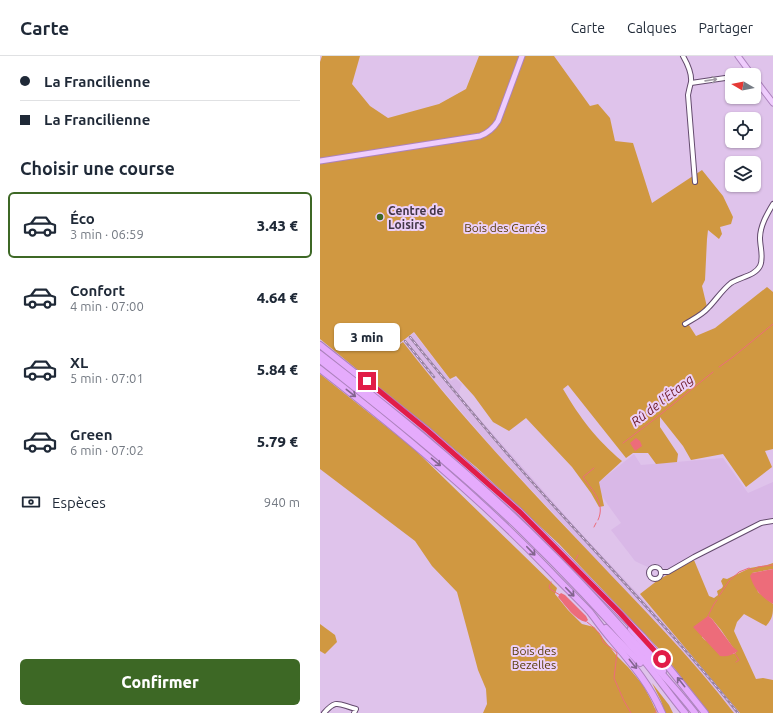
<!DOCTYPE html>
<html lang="fr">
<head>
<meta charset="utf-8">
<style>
	body { margin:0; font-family:Ubuntu,sans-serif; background:#f2f2f3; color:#1f2937; height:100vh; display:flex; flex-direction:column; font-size:15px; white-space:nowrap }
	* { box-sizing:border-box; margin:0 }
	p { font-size:13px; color:#747a83 }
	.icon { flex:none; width:22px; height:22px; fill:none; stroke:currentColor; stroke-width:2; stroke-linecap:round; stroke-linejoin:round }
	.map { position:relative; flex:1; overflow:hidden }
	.sheet { display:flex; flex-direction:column; background:#fff; width:320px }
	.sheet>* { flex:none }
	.hud { display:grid; align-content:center; height:88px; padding:0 20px; background:#fff }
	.needle { width:26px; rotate:280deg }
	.buttons { position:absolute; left:405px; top:12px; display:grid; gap:8px }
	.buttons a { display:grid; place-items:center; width:36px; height:36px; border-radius:6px; background:#fff; box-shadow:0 1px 3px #0004; font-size:20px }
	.end { position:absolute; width:18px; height:18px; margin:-9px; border:5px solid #e11d48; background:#fff; box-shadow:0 0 0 2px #fff }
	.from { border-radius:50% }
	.bubble { position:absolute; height:28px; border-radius:6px; background:#fff; box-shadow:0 1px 3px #0004; font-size:13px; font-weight:800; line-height:28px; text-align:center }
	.hud b { display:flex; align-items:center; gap:14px; height:38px; font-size:15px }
	.hud b+b { border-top:1px solid #e0e1e3 }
	.hud i { width:10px; height:10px; background:#1f2937 }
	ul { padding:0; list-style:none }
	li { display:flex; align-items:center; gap:12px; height:66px; margin:0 8px 6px; padding:0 12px; border:2px solid transparent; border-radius:6px }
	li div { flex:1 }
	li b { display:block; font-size:15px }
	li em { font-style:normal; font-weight:800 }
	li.selected { border-color:#3d6825 }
	li>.icon { width:36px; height:36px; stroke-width:1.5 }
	h2 { padding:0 20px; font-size:18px; line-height:48px }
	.pay { display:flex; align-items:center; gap:10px; height:44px; padding:0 20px; font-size:15px }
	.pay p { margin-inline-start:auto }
	.cta { display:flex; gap:8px; margin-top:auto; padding:8px 20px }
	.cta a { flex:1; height:46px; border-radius:6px; background:#3d6825; color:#fff; font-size:16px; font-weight:800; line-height:46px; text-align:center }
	header { display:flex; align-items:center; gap:24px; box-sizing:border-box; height:56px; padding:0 20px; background:#fff; border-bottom:1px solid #e0e1e3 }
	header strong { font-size:19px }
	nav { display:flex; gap:22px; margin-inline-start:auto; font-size:14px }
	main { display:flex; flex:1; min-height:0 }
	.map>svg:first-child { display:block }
</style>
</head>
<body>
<header>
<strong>Carte</strong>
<nav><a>Carte</a><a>Calques</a><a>Partager</a></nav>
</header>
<main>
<section class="sheet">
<div class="hud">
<b><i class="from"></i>La Francilienne</b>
<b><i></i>La Francilienne</b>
</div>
<h2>Choisir une course</h2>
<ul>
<li class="selected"><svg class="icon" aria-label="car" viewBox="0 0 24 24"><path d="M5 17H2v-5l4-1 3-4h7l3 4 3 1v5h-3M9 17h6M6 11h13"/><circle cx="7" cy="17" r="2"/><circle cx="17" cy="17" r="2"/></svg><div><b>Éco</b><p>3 min · 06:59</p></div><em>3.43 €</em></li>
<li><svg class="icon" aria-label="car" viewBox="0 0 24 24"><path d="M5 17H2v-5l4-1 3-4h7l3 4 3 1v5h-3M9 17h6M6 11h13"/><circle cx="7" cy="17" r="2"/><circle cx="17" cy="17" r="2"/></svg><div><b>Confort</b><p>4 min · 07:00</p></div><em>4.64 €</em></li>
<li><svg class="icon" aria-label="car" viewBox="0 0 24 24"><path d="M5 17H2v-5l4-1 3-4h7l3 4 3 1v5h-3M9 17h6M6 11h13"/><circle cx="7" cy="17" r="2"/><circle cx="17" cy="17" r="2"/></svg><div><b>XL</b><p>5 min · 07:01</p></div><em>5.84 €</em></li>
<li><svg class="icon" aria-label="car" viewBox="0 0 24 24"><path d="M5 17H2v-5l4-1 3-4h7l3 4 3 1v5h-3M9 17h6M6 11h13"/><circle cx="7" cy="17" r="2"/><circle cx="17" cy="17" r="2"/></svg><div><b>Green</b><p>6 min · 07:02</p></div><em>5.79 €</em></li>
</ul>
<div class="pay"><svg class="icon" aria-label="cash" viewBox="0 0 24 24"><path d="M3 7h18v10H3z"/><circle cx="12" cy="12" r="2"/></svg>Espèces<p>940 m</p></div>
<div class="cta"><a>Confirmer</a></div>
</section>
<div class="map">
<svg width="453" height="657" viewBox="0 0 453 657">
	<rect width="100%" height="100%" fill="#dfc3eb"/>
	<g fill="#d9b8e7">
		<polygon points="94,277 131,325 135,322 142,328 139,336 140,340 166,370 258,474 367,590 422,657 413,657 251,476 175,395 102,310 83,286"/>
		<polygon points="314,398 321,409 403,402 428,437 453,426 453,462 439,464 347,514 335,507 328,511 321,508 315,505 291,474 301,467 288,449 280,437 279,426"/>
	</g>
	<g fill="#d09841" fill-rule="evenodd">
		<path d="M2,0h38l-8,28 18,22 18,12 51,-14 27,-15 13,-33h75l36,50 8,-2 12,14 5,23 18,2 19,60 50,-33 21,26 10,21 -2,7 -11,3 2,7 -3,5 -11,-9 -1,9 -2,41 -3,6 5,21 -20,15 9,14 19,-8 52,-41 6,5v157l-8,2 7,16 -26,20 -23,-33 -32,6 -8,-14 -23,-29v10l18,27 -1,8 -21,2 -8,-11h-15l-7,5 -58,-73 -5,4c17,29 33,50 59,72l-23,21 5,24 -5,1 -8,-14 -19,-26 -46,-49 -17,13 -16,-9 -19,-26 -18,-20 -6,3 -36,-47 -18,14h1l6,-4c58,75 124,145 189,213 49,52 99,102 142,158h-25l-48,-62 -102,-107 -83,-77 -156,-128v-277z"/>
		<polygon points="0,318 92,391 237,532 235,538 248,554 262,568 274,571 296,599 308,611 323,629 331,644 337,657 163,657 167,648 166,633 158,614 137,536 112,510 95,485 0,413"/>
		<path d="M374,504l15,36 5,2 4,-3 -1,-4 5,-3 1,-2 -2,-5 2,-3 4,1 23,-11 17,-3 6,-2v6l-21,4 6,19 15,12c0,10 0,14 -7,22l-22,-12 -7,8 -3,9 22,48 7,-1 10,2v33h-33l-100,-119 18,-14zM388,560l4,3 9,11 15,22 -2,2 -29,-14 -3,-3z"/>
		<polygon points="0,568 15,579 17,586 5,598 0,595"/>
		<polygon points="332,627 349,649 353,657 345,657 341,645"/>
	</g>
	<g fill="#ed6c7a">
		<polygon points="316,382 320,385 322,390 315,395 310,387"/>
		<path d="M453,513v35c-13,-8 -18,-14 -23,-28l2,-3z"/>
		<path d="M241,537l4,2 21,21 2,4 -2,2c-11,-2 -20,-16 -28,-25l2,-3z"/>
		<path d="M388,560l4,3 21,28 5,4c-6,4 -10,6 -18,5l-27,-29z"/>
	</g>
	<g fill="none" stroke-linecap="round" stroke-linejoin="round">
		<g stroke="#ed6c7a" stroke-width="1">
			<polyline points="399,311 413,301 453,268"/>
			<polyline points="303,387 336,362 393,316"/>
			<path d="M274,412l-11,9c9,13 23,26 15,43"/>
			<polyline points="274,471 276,467"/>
			<polyline points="256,503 258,499"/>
			<polyline points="231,526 229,531 230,533 240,539"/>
			<polyline points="399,540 409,525 419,516 429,512 433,514 438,511 453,509"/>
			<polyline points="389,561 388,560 394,548 397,544"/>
			<path d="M267,566c6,5 15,11 16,20l7,5 7,6 -3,25 10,23 7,12"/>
			<polyline points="414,596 419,604 416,606"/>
			<polyline points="335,657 336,655 336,650"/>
		</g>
		<g stroke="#634a6d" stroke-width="6">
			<g id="minor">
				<path d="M363,0c4,7 9,17 8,26 -1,4 -2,8 -3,13l7,87"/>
				<polyline points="423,19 432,19"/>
				<polyline points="371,27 412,21"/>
				<path d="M365,268c8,-5 17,-9 23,-16 8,-8 14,-18 23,-25 9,-6 24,-7 29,-17 4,-8 0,-19 0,-28 0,-12 7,-24 13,-34"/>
				<circle cx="335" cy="517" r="6"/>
				<polyline points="341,516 348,516 374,501 441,467 453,465"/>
				<path d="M4,657c13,-15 15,-8 32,-4l-2,4"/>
			</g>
		</g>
		<g stroke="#ac82bd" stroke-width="7">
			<g id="major">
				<polyline points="418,0 432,19"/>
				<polyline points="434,22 453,47"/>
				<path d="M0,105l160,-25c8,-3 13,-7 18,-15l24,-65"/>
			</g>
		</g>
		<g stroke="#ac82bd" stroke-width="8">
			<g id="highway">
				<polyline points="0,289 108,375 200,456 247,503 322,580 342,603 385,657"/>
				<path d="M0,298c79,61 156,124 227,195 37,36 71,74 105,113 14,17 29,33 43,51"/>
				<path d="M0,304c68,54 136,108 199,168 43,42 84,85 123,130 15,18 28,37 43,55"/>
				<path d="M0,313c81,63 159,128 230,202 13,14 27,27 40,41 7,9 13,18 21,27 20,24 38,44 51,74"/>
				<polyline points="286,572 320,607"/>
				<polyline points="311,573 330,597 343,615"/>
			</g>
		</g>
		<use href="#minor" stroke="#fff" stroke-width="4"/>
		<use href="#major" stroke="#efcdfd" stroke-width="5"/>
		<use href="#highway" stroke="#e5abfc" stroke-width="6"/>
		<g stroke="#9883a1" stroke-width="2.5">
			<g id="rail">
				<path d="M90,281c35,43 70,86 107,128 73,83 152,162 221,248"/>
				<polyline points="85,285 114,321"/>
			</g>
		</g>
		<use href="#rail" stroke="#ecd0f9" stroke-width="1" stroke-dasharray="3" stroke-linecap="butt"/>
	</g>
	<defs><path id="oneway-shaft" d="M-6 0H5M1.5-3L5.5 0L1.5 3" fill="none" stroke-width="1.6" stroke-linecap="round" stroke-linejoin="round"/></defs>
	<use stroke="#a09aa3" href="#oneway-shaft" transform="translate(391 24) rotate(-8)"/>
	<g stroke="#83658f">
		<use href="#oneway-shaft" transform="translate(31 337) rotate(38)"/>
		<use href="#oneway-shaft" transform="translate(116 406) rotate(40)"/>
		<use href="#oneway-shaft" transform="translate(211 495) rotate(46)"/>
		<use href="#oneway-shaft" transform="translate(250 536) rotate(46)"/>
		<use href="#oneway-shaft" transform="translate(313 608) rotate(51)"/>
		<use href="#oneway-shaft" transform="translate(361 626) rotate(-129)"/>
	</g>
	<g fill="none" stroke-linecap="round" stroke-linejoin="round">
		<polyline stroke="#e11d48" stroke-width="5" points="47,325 108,375 200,456 300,557 342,603"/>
	</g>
	<circle fill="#3d6825" stroke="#ecd0f9" stroke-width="1.5" cx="60" cy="161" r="4"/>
	<g text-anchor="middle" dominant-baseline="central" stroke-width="4" stroke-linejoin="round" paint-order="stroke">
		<g font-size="12" font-weight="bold" fill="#423647" stroke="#ecd0f9" text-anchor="start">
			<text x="68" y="154">Centre de<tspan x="68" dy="14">Loisirs</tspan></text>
		</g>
		<g font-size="12" fill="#593c07" stroke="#ecd0f9">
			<text x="185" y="171">Bois des Carrés</text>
			<text x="214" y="594">Bois des<tspan x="214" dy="14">Bezelles</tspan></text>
		</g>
		<g font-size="13" font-style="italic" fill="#6f1e2b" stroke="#ecd0f9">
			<text transform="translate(342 344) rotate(-38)">Rû de l'Étang</text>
		</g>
	</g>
</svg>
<div class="buttons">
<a><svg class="needle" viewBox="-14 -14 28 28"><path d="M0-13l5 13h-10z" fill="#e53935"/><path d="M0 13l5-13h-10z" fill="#747a83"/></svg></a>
<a><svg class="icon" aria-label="locate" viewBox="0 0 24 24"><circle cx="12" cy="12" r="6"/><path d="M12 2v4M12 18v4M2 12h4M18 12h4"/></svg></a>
<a><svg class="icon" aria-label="layers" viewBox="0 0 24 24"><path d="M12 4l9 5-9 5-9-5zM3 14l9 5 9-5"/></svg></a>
</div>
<i class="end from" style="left:342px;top:603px"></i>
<i class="end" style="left:47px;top:325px"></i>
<div class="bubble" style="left:14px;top:267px;width:66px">3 min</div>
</div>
</main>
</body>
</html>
